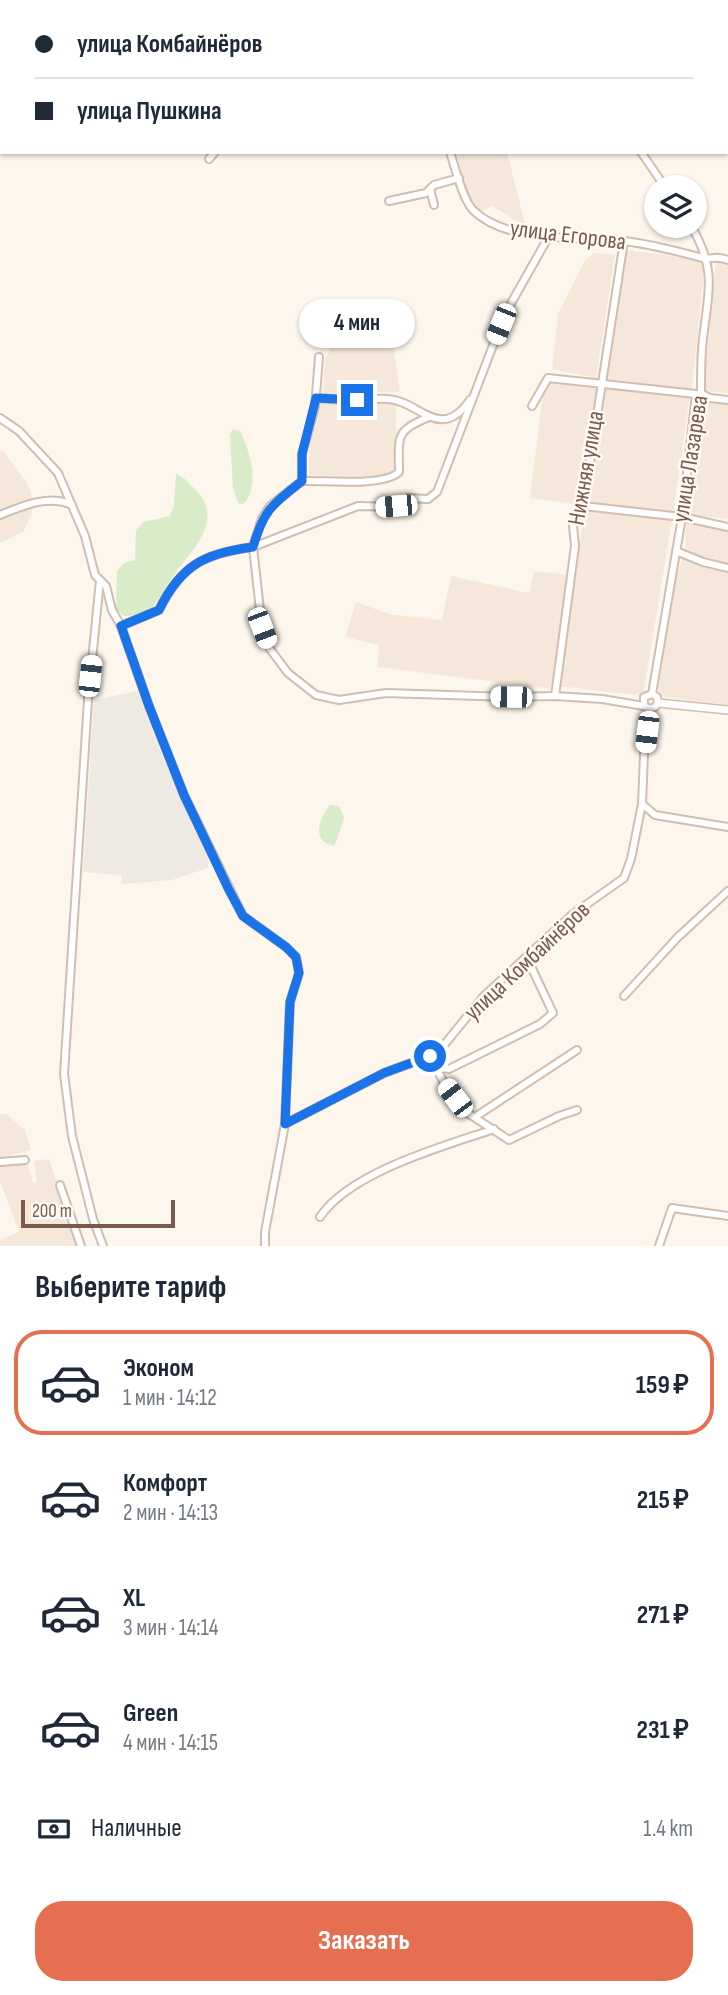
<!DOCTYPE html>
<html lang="ru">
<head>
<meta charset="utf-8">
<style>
	body { margin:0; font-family:"Sofia Sans Condensed",sans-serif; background:#f6f6f7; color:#1f2937; height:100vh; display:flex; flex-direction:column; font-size:26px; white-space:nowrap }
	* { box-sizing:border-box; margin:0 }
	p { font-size:23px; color:#747a83 }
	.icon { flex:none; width:38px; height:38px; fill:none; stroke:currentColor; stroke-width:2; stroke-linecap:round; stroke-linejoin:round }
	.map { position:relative; height:1246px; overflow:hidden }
	.sheet { display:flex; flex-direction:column; background:#fff; flex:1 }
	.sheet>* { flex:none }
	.top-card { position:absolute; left:0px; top:0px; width:728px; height:154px; box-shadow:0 2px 5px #0004; display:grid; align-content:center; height:154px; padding:0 35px; background:#fff }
	.buttons { position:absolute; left:644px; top:175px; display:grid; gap:14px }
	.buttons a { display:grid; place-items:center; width:63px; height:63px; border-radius:50%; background:#fff; box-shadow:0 2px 5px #0004; font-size:35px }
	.scale { position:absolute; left:21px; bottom:18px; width:154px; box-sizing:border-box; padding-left:7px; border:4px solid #7a5c4d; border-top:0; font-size:19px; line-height:24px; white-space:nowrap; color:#7a5c4d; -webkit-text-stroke:5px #fffaf3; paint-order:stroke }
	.end { position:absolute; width:32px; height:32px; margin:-16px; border:9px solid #1a73e8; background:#fff; box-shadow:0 0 0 4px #fff }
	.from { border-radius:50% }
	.bubble { position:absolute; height:49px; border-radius:24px; background:#fff; box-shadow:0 2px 5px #0004; font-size:23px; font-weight:700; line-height:49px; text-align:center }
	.car { position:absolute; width:21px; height:42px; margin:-21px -10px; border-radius:9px; box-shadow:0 0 5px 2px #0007; background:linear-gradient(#fff 24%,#345 0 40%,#fff 0 76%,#345 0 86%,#fff 0) }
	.top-card b { display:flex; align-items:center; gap:24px; height:66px; font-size:26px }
	.top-card b+b { border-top:2px solid #e0e1e3 }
	.top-card i { width:18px; height:18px; background:#1f2937 }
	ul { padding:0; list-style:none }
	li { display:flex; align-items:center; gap:21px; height:105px; margin:0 14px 10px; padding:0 21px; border:4px solid transparent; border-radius:28px }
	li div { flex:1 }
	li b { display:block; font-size:26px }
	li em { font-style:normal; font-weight:700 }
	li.on { border-color:#e76f51 }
	li>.icon { width:63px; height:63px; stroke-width:1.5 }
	h2 { padding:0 35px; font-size:32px; line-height:84px }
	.pay { display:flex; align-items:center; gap:18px; height:77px; padding:0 35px; font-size:26px }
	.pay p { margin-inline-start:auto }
	.primary-button { display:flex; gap:14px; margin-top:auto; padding:14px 35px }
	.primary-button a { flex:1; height:80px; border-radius:28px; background:#e76f51; color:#fff; font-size:28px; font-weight:700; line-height:80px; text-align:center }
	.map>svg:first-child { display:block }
</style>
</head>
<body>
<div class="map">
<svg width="728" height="1246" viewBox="0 0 728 1246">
	<rect width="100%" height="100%" fill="#fdf6ec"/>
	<g fill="#f5e8da">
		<polygon points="456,152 507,152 526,228 493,206 479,212 466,187"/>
		<polygon points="625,250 705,260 692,389 606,379"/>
		<polygon points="593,253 615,255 596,378 552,369 558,314 584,262"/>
		<polygon points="716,260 728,262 728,393 703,391"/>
		<polygon points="389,317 400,392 323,394 325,359 342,328"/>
		<polygon points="545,376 598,387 580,505 530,498"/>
		<polygon points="604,384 690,395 673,514 585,504"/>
		<polygon points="704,398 728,400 728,519 685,514"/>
		<polygon points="318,399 396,399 396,474 369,477 309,475 309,452"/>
		<polygon points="3,451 27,483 32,496 32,513 23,532 0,543 0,452"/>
		<polygon points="585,508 672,520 643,696 558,686"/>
		<polygon points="686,518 728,523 728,564 689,555 685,550"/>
		<polygon points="684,556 728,570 728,705 658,696 672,584"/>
		<polygon points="534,571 569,575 553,689 377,667 379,645 345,637 356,602 389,614 442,620 451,576 529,593"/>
		<polygon points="0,1114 6,1114 25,1130 31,1150 0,1158"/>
		<polygon points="49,1159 78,1246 0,1246 0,1240 19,1232 0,1181 0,1166 27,1163 33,1183 37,1182 34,1161"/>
	</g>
	<polygon fill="#efe9e4" points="138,691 159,749 208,854 208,868 172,880 122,884 122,875 83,872 94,700"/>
	<g fill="#d8ecc9">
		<path d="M233,429l7,2c10,20 21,56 3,73l-5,-1 -5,-15 -3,-53z"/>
		<path d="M176,474c9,3 17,13 24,21 22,29 -10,57 -26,80 -16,22 -18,41 -50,41l-8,-7 1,-38 7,-8 11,-3 1,-30 8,-8 26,-6 4,-11z"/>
		<path d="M330,805l9,1 5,11c-2,7 -7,25 -10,29 -24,-5 -14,-29 -4,-41z"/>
	</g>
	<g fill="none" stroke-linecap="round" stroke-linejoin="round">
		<g stroke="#d1beb0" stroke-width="10">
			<g id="minor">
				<polyline points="560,0 562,2"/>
				<polyline points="603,0 603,2"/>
				<polyline points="322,2 323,0"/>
				<path d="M450,152c5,15 13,49 24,59 35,33 104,25 150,30 27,3 52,10 79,17 9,2 12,-3 25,2"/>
				<polyline points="641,152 665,187"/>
				<polyline points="209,159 215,152"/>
				<polyline points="430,189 434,205"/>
				<polyline points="389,201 426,193 434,185 459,178"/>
				<polyline points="319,357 315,407 302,454 302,481 270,506 262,518 253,547 262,628 270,649 288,673 316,695 339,700 386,693 511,697 555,696 602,699 644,706"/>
				<polyline points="700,393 710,398 728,400"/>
				<path d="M316,398c13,1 26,2 39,2 11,0 22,-2 33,-1 32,2 52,44 82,1"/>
				<polyline points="532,406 548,378 696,394"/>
				<polyline points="0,418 19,431 58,473 85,536 95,575 106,586 112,610 121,626 149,706 184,795 243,916 286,947 296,957 299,973 290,1002 285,1124 265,1232 265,1246"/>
				<path d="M302,481c22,-1 82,6 97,-9 0,-35 -5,-41 30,-55"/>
				<polyline points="583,506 682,517 728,527"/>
				<path d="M0,515c22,-9 49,-21 72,-10"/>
				<polyline points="676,551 703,562 728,568"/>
				<polyline points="100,580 88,700 64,1074 72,1136 93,1219 103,1246"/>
				<path d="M121,626l38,-16c22,-45 46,-57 94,-63l105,-41 38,1 12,-9 20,1 9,-7 68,-178 44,-78"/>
				<path d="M652,694l30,-177 14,-123h5c0,-15 0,-30 1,-45 4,-51 18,-75 -11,-123"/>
				<polygon points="652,694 657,697 658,703 655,707 650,709 644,706 644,697"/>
				<polyline points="555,696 575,546 573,526 583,506 624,241"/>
				<polyline points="642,804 655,815 728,827"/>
				<polyline points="624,996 677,938 728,891"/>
				<polyline points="430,1056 445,1085 466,1112 509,1140 559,1116 577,1110"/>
				<polyline points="434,1067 449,1069 540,1024 553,1013 527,958"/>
				<polyline points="475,1117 577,1050"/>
				<polyline points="285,1124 384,1073 430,1056 444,1045 484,996 573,914 624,878 631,859 642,804 644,755 650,709"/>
				<polyline points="0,1162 25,1160"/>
				<polyline points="60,1185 81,1246"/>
				<path d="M320,1217c30,-45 124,-71 174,-88"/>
				<polyline points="659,1246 672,1208 728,1216"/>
			</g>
		</g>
		<g stroke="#d1beb0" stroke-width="10">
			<polyline id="tertiary" points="658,703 728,710"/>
		</g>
		<use href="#minor" stroke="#fff" stroke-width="6"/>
		<use href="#tertiary" stroke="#fff" stroke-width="7"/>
	</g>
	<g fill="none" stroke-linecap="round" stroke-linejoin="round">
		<path stroke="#1a73e8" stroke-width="9" d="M357,400l-41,-2 -14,56v27c-30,24 -38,28 -49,66 -48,6 -72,18 -94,63l-38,16 28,80 35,89 44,93 15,28 43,31 10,10 3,16 -9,29 -5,122 99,-51 46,-17"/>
	</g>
	<g text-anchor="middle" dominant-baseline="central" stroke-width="5" stroke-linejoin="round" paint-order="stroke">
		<g font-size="24" fill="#7a5c4d" stroke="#fffaf3">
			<text transform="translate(568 235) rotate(7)">улица Егорова</text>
			<text transform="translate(690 459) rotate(-81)">улица Лазарева</text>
			<text transform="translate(586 468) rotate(-80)">Нижняя улица</text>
			<text transform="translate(527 961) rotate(-43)">улица Комбайнёров</text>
		</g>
	</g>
</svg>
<div class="buttons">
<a><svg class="icon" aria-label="layers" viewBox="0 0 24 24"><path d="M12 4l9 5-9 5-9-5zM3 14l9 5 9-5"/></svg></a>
</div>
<div class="scale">200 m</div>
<i class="end from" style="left:430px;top:1056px"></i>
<i class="end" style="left:357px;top:400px"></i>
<div class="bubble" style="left:299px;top:299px;width:116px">4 мин</div>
<i class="car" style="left:501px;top:324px;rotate:202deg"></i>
<i class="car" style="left:396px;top:506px;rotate:265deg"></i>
<i class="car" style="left:262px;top:628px;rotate:159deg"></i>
<i class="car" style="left:90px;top:676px;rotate:6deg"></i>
<i class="car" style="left:511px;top:697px;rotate:271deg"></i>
<i class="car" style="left:647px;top:732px;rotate:187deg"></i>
<i class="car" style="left:455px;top:1098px;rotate:323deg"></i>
<div class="top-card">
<b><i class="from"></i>улица Комбайнёров</b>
<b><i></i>улица Пушкина</b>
</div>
</div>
<section class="sheet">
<h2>Выберите тариф</h2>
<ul>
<li class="on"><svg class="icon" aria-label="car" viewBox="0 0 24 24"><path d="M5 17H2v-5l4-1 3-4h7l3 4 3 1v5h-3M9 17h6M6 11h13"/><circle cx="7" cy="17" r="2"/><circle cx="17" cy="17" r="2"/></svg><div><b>Эконом</b><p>1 мин · 14:12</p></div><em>159 ₽</em></li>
<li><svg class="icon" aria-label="car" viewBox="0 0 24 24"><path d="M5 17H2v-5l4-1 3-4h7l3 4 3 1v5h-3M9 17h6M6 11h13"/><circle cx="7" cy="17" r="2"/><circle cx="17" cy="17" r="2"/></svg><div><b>Комфорт</b><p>2 мин · 14:13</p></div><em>215 ₽</em></li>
<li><svg class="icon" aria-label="car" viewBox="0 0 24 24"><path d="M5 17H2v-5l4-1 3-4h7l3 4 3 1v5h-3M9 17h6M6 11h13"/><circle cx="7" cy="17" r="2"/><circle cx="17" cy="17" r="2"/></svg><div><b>XL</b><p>3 мин · 14:14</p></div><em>271 ₽</em></li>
<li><svg class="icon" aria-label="car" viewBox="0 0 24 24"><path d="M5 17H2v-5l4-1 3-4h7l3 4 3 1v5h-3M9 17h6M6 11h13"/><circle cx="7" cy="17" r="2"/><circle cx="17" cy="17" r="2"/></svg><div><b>Green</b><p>4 мин · 14:15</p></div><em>231 ₽</em></li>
</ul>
<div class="pay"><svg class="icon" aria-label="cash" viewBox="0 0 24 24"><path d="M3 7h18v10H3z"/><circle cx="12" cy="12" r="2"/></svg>Наличные<p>1.4 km</p></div>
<div class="primary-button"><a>Заказать</a></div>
</section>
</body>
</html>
